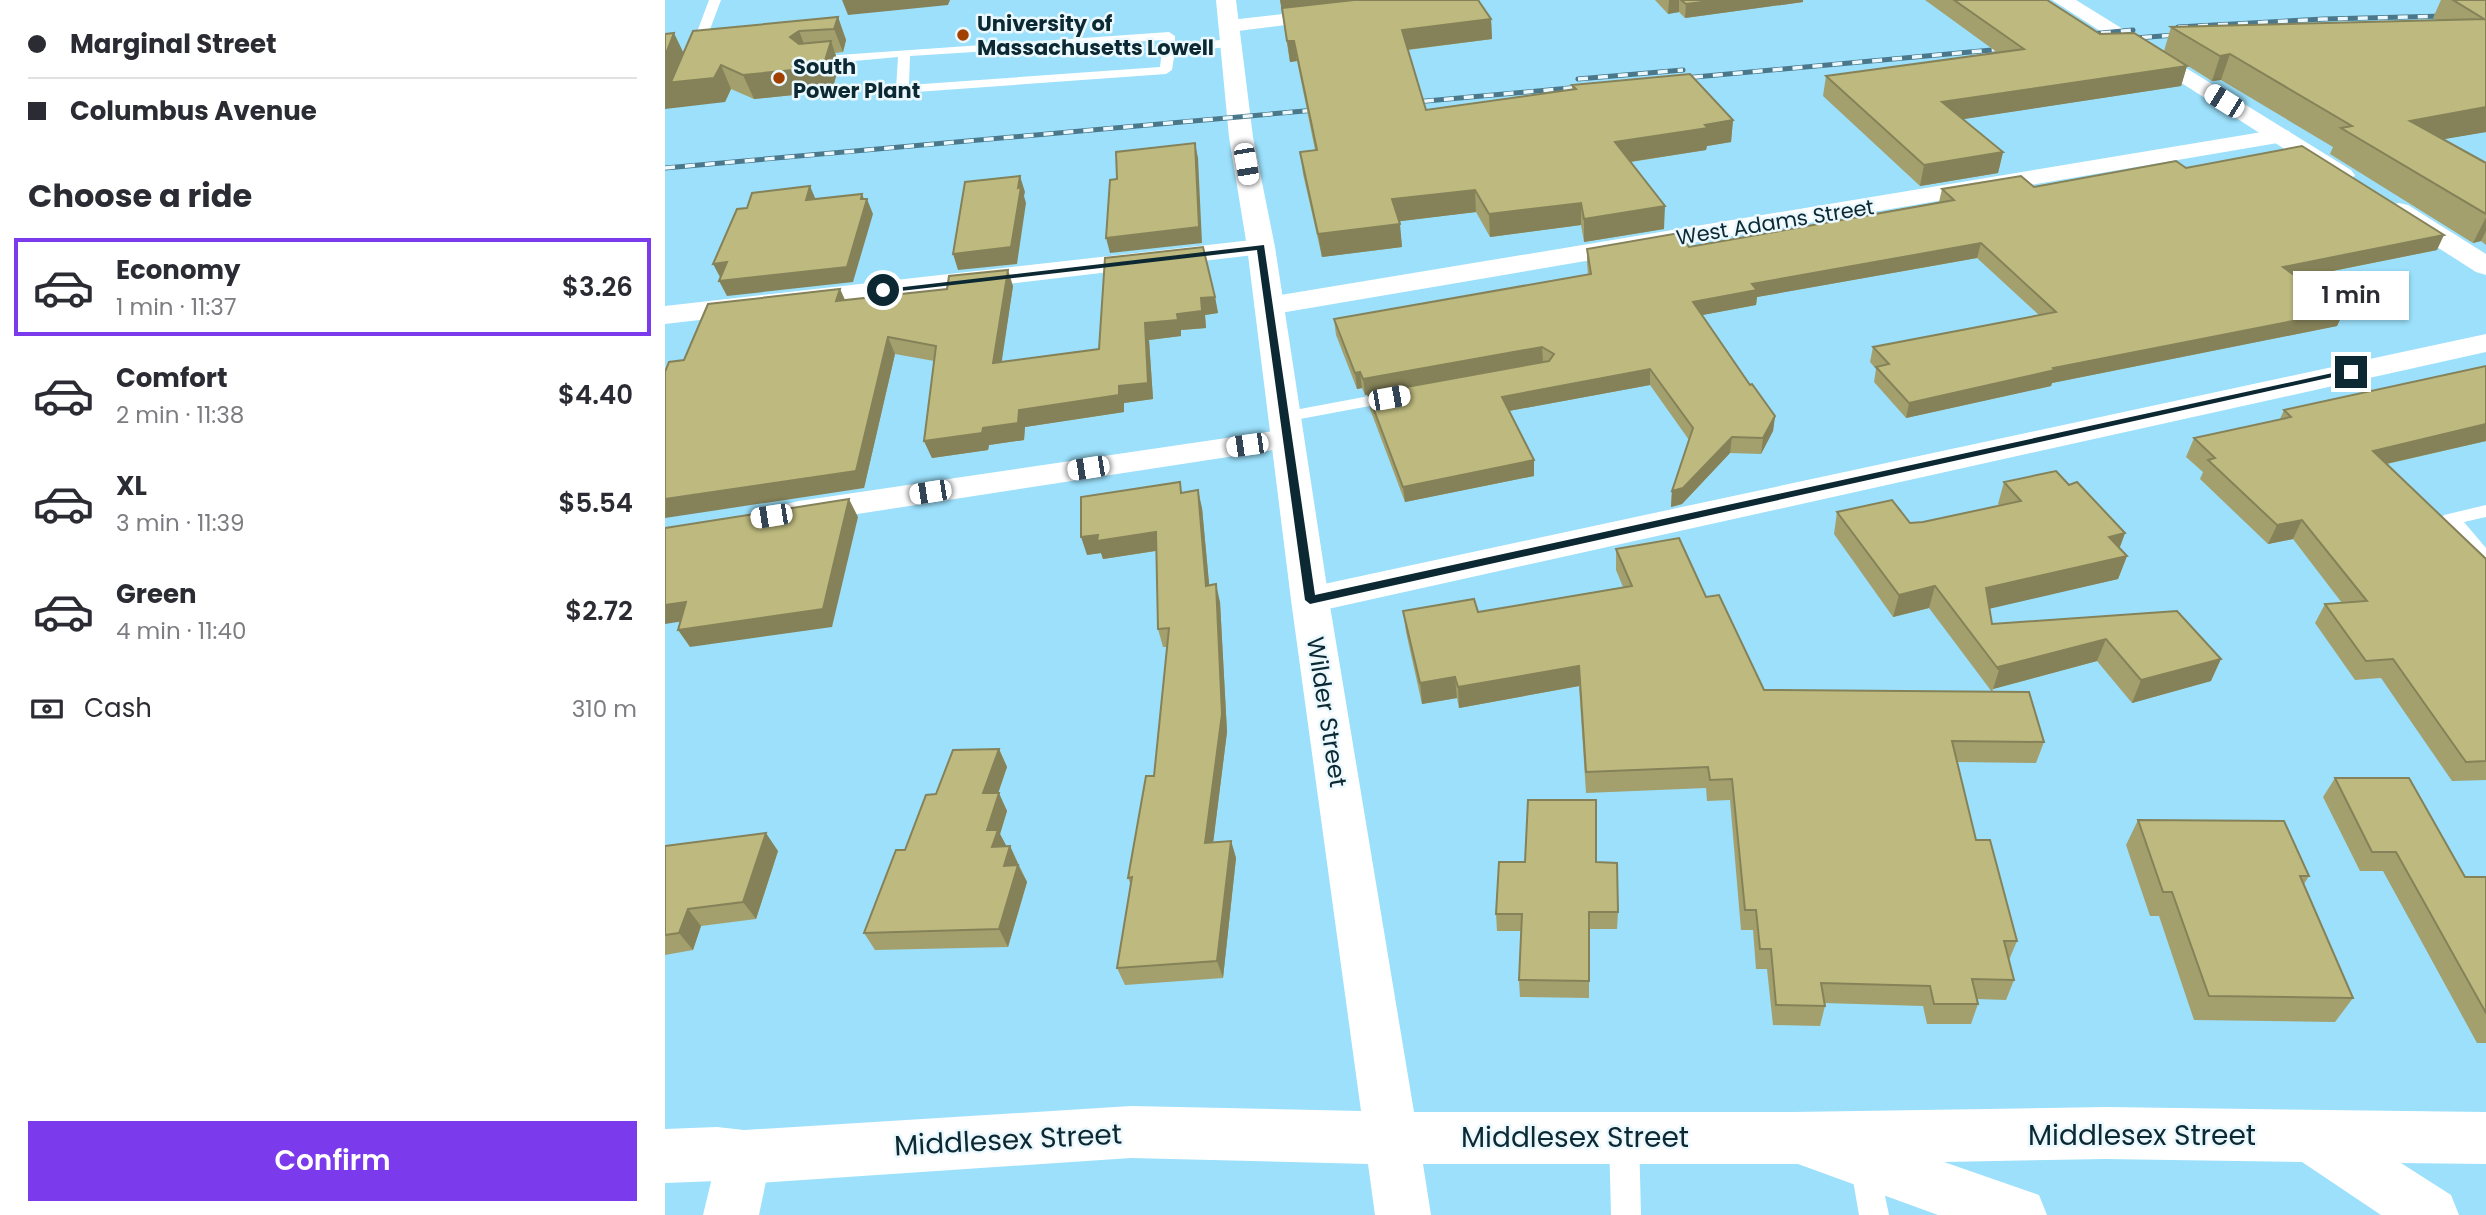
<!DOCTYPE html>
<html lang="en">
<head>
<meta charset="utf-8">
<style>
	body { margin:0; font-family:Poppins,sans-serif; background:#f2f2f3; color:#2b2b33; height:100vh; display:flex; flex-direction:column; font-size:26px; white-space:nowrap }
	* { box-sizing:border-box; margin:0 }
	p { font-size:23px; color:#7c7c81 }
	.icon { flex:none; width:38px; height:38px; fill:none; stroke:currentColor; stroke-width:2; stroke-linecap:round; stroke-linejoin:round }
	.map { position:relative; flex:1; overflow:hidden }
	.panel { display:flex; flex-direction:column; background:#fff; width:665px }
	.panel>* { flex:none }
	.banner { display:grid; align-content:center; height:154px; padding:0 28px; background:#fff }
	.end { position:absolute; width:32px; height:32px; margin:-16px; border:9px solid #0c2933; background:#fff; box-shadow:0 0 0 4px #fff }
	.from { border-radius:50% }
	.bubble { position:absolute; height:49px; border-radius:0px; background:#fff; box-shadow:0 2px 5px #0004; font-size:23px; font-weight:600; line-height:49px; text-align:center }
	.car { position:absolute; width:21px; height:42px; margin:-21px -10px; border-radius:9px; box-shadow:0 0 5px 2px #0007; background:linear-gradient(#fff 24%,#345 0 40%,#fff 0 76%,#345 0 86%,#fff 0) }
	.banner b { display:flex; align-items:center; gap:24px; height:66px; font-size:26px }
	.banner b+b { border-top:2px solid #e1e1e2 }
	.banner i { width:18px; height:18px; background:#2b2b33 }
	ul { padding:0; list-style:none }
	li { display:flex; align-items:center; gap:21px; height:98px; margin:0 14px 10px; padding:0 14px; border:4px solid transparent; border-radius:0px }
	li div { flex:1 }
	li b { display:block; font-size:26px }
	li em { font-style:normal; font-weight:600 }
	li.active { border-color:#7c3aed }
	li>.icon { width:63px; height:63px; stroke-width:1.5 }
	h2 { padding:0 28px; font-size:32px; line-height:84px }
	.pay { display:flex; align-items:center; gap:18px; height:77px; padding:0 28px; font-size:26px }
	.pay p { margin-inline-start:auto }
	.cta { display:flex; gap:14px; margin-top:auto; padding:14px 28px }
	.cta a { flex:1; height:80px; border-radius:0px; background:#7c3aed; color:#fff; font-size:28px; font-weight:600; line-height:80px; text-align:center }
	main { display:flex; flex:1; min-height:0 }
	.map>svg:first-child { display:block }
</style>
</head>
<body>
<main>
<section class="panel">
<div class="banner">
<b><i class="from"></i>Marginal Street</b>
<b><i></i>Columbus Avenue</b>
</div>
<h2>Choose a ride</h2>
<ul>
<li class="active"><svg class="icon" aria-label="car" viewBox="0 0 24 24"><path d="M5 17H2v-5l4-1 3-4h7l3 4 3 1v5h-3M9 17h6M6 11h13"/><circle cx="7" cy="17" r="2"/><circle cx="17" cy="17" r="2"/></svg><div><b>Economy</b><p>1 min · 11:37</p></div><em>$3.26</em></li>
<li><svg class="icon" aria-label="car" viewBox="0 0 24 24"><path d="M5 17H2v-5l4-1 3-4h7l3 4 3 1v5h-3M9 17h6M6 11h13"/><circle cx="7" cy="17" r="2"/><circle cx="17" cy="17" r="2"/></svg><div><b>Comfort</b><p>2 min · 11:38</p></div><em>$4.40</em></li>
<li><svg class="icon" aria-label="car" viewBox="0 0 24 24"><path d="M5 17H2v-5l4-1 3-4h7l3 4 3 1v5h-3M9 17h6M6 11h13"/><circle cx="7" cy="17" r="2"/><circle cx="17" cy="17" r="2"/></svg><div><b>XL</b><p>3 min · 11:39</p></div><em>$5.54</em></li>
<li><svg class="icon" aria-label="car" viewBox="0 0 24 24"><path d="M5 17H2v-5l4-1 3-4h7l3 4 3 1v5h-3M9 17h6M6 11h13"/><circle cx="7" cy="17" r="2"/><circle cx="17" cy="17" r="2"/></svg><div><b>Green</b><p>4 min · 11:40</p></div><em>$2.72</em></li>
</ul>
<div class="pay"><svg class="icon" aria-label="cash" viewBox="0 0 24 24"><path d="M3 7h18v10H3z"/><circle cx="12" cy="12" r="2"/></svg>Cash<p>310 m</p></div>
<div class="cta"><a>Confirm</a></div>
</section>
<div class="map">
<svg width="1821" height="1215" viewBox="0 0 1821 1215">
	<rect width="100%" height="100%" fill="#9ce0fb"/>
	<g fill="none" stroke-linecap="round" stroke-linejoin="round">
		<g fill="#fff" fill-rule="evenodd">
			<polygon points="44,0 56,0 35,56 25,59 23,56"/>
			<path d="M504,32l6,4v8l57,-5 6,4 -6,4 -57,4 -3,19 -6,4 -264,19 -6,-4 2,-32 -88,8 -6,-4 6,-4zM498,40l-3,27 -251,18 1,-29z"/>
			<polygon points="731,391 737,392 740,396 737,400 619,422 610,417 619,412"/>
			<polygon points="1821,505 1821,517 1799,522 1821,548 1821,568 1814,566 1776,519 1779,515"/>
			<polygon points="959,1123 969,1127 974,1137 976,1215 946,1215 944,1137 949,1127"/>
			<polygon points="1200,1148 1211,1153 1224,1215 1194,1215 1185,1163 1189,1153"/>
		</g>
		<g fill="#fff" fill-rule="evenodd">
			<polygon points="671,8 678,10 682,14 678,18 565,32 557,31 554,26 557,21 565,20"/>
			<polygon points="1615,129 1624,131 1627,136 1624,141 604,315 594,312 589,306 594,300 604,297"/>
			<polygon points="596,239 606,241 610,247 606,253 0,324 0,306"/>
			<polygon points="1821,334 1821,352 645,613 631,609 626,600 631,591 645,587"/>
			<polygon points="622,429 634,432 639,439 634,446 134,523 121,520 116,512 121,504 134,501"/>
			<polygon points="79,1130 98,1138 106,1157 94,1215 38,1215 52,1157 60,1138"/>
		</g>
		<g fill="#fff" fill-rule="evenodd">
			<polygon points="551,0 571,0 588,137 610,247 664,600 749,1112 1128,1112 1440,1107 1821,1112 1821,1164 1736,1163 1786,1195 1794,1215 1716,1215 1637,1162 1440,1159 1279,1162 1374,1195 1382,1215 1273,1215 1133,1164 758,1164 766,1215 710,1215 703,1164 466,1158 79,1184 52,1181 0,1183 0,1129 52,1127 79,1130 466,1106 696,1111 626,600 582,247 564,137"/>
			<polygon points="1387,0 1411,0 1686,170 1690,175 1686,180 1677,183 1668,180"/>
			<polygon points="1734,203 1743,205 1821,254 1821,275 1811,272 1725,217 1721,211 1725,205"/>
		</g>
		<g stroke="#4a788a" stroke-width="5">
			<g id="rail">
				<polyline points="1513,27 1659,19 1821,15"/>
				<polyline points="1416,35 1468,30"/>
				<polyline points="1457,39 1524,34"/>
				<polyline points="913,79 1018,70"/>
				<polyline points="1008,79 1349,48"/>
				<polyline points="739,103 927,86"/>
				<polyline points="0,168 662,109"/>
			</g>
		</g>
		<use href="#rail" stroke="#ebf8fd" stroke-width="3.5" stroke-dasharray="10" stroke-linecap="butt"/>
	</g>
	<g fill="#a3a06d">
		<polygon points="615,0 813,0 826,19 827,39 743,50 761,110 907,90 907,85 1068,120 1066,142 1042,146 1041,150 966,162 999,229 919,242 916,225 825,237 811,212 734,221 737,247 657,257 638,174 635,152 650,150 632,61 625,62"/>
		<polygon points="990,0 1138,0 1138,2 1020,18 1014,12 1003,14"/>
		<polygon points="1260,0 1382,0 1435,34 1522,66 1516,86 1297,119 1338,152 1333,173 1255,186 1158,96 1161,76 1333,53"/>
		<polygon points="1776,0 1821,0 1821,132 1778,139 1821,163 1821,245 1816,241 1808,243 1665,154 1668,147 1556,80 1547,81 1499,51 1506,27 1772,20 1768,18"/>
		<polygon points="173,17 181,40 178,52 170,53 174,65 167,91 89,99 66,89 60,102 19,53"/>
		<polygon points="1521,168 1772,250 1633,278 1679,311 1672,326 1387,383 1386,386 1241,418 1209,382 1211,369 1205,362 1208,347 1374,315 1312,258 1092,297 1091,305 1037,315 1085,385 1110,416 1108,431 1096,454 1065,453 1017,504 1006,507 1007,491 1024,440 985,385 844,411 869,476 740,502 705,409 703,394 700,395 697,388 692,389 671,335 669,319 923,275 922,263 922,249 1024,247 1274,202 1277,189 1369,187"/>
		<polygon points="348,286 336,362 434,349 550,297 553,313 540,315 541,328 516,330 516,336 484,340 488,399 459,403 459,412 360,427 359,440 324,445 323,450 267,458 259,441 269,361 230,354 199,488 175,289 180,300"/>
		<polygon points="1821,366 1821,441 1722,464 1821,559 1821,780 1787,781 1716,678 1690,680 1650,623 1660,604 1677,603 1628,539 1603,544 1535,479 1538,472 1521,457 1529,438 1615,419 1619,410"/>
		<polygon points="1339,482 1404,485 1460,533 1454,549 1462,556 1453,579 1324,608 1327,624 1512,611 1546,681 1467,703 1432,661 1328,689 1327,692 1264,608 1228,617 1169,534 1172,512 1245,523 1258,522 1335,506 1333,504"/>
		<polygon points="518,493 537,508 544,585 555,602 562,732 548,842 566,841 571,858 558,978 460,985 452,968 466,885 463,878 489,776 502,647 498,647 493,629 491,551 438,559 436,553 422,555"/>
		<polygon points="951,549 1041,597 1099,690 1379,742 1371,763 1292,762 1311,840 1352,941 1344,960 1349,980 1341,1000 1312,999 1313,1004 1306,1024 1262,1024 1258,1006 1159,1003 1160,1006 1155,1026 1108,1025 1102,969 1091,969 1088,930 1076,930 1065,800 1042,801 1041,788 921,793 914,686 794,708 792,698 757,704 741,632 738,611 813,612 958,587 951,570"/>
		<polygon points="334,749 342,767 333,793 342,811 335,834 341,846 345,846 362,882 343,947 210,950 199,933 240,850 271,794"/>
		<polygon points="1670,778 1800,877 1821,877 1821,1043 1812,1043 1718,871 1695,871 1658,797"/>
		<polygon points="1473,820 1644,876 1639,884 1688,998 1670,1022 1529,1020 1494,916 1485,916 1461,845"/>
		<polygon points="0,846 113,851 91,919 36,926 28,950 0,955"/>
		<polygon points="931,862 953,912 952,929 924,929 924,998 855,997 854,980 857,931 832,931 831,914"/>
	</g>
	<g fill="#858259">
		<polygon points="177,0 285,0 283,5 183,15"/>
		<polygon points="615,0 709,0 617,11"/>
		<polygon points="1004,0 1014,0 1014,12 1003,14"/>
		<polygon points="1053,0 1138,0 1138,2 1020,18 1021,4"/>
		<polygon points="173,17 181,40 178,52 169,29"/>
		<polygon points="826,19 827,39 739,50 737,30"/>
		<polygon points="134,31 143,54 125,37"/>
		<polygon points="9,33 20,56 56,65 66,89 60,102 0,109 0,56"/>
		<polygon points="166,41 174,65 167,91 89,99 78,75"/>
		<polygon points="622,41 629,41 632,61 625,62"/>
		<polygon points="1565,54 1556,80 1547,81 1555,56"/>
		<polygon points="1522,66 1516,86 1273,123 1277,102"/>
		<polygon points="1821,107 1821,132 1733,147 1745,121"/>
		<polygon points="1068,120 1066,142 1042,146 1041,150 950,164 950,142 1040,125"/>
		<polygon points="530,143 533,158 537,243 445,253 441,238"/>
		<polygon points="1338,152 1333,173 1255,186 1259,165"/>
		<polygon points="355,176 360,192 359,196 361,203 352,264 293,270 288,254 353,188"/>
		<polygon points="145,186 151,200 141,200"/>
		<polygon points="810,190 811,212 729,222 727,199"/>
		<polygon points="197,194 201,204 202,199 208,214 188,282 62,296 54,281 196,199"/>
		<polygon points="916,203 916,225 825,237 824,214"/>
		<polygon points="1000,206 999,229 919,242 919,219"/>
		<polygon points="1821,217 1821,231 1816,241 1808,243"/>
		<polygon points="735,224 737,247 657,257 653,234"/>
		<polygon points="1779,235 1772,250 1612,282 1618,267"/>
		<polygon points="1316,243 1312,258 1092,297 1091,305 1027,317 1028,302 1087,284"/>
		<polygon points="62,262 56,279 48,264"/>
		<polygon points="343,270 348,286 334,380 328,363"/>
		<polygon points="175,289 182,305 171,301"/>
		<polygon points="550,297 553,313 540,315 541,328 516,330 516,336 484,340 488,399 459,403 459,412 360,427 359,440 324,445 323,450 267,458 259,441 318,428 354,410 454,386 480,323 512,314 536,298"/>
		<polygon points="1679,311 1672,326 1387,383 1386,386 1241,418 1244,403 1388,368"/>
		<polygon points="223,337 230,354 199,488 0,518 0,499"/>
		<polygon points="877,347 878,362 700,395 698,379"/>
		<polygon points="985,369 985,385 838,412 837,397"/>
		<polygon points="695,372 697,388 692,389 690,373"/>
		<polygon points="1110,416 1108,431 1096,454 1098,438"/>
		<polygon points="1821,424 1821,441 1698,469 1708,451"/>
		<polygon points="1067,437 1065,453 1017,504 1006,507 1007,491"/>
		<polygon points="869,460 869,476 740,502 738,487"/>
		<polygon points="533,490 537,508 546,604 541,586"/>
		<polygon points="184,499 193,517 167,627 25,647 13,630"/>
		<polygon points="1637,520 1628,539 1603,544 1612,525"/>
		<polygon points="491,532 496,550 438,559 436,553 422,555 416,537 433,535"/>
		<polygon points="1460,533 1452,555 1444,537"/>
		<polygon points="1462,556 1453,579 1315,611 1321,588"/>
		<polygon points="551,584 555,602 562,732 546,860 540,843"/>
		<polygon points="1270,586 1264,608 1228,617 1234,595"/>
		<polygon points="21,602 32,619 0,624 0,605"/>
		<polygon points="1441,639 1432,661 1328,689 1334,670 1333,667"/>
		<polygon points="1556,659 1546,681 1467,703 1476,680"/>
		<polygon points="914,666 914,686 794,708 793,687"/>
		<polygon points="790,677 792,698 757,704 755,683"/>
		<polygon points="334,749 342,767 327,811 318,793"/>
		<polygon points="334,793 342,811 335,834 342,847 327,847 322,830"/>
		<polygon points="101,833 113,851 91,919 78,902"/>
		<polygon points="566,841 571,858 558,978 552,961"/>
		<polygon points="345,846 353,864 347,883 339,866"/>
		<polygon points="353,865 362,882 343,947 334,929"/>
		<polygon points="23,909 36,926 28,950 14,933"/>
	</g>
	<g fill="#beba7f" stroke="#858259" stroke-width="2">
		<polygon points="689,0 813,0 826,19 737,30 761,110 911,89 907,85 1025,74 1068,120 1040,125 1043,128 950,142 1000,206 919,219 916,203 824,214 810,190 727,199 735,224 653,234 635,152 652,150 629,41 622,41 617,8"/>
		<polygon points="1016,0 1053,0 1021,4"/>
		<polygon points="1289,0 1382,0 1435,34 1469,33 1522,66 1277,102 1338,152 1259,165 1161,76 1359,49"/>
		<polygon points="1788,0 1821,0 1821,107 1745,121 1821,163 1821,214 1676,128 1687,126 1565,54 1555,56 1506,27 1819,19"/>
		<polygon points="173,17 169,29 134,31 125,37 134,44 166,41 158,67 78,75 56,65 49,78 0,83 0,82 6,82 28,31"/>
		<polygon points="9,33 0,56 0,34"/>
		<polygon points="530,143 534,227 441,238 445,180 452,179 451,152"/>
		<polygon points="1637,146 1779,235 1618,267 1679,311 1388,368 1390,370 1244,403 1211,367 1224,364 1208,347 1391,312 1316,243 1087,284 1092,290 1028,302 1085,385 1087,384 1110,416 1098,438 1067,437 1018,488 1007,491 1028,428 985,369 837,397 869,460 738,487 703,394 884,361 889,354 877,347 698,379 695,372 690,373 669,319 926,274 922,249 1014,233 1024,247 1289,200 1277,189 1356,176 1369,187 1511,161 1521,168"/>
		<polygon points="355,176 353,188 356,187 346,247 288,254 300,182"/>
		<polygon points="145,186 141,200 197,194 196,199 202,199 182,267 54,281 62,262 48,264 72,209 82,208 87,193"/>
		<polygon points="538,247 550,297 536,298 537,311 512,314 513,320 480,323 483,383 454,386 454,395 354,410 353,423 318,428 317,433 259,441 271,346 223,337 191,471 0,499 0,372 4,362 19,360 43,304 175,289 171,301 282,289 284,276 343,270 328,363 434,349 440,258"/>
		<polygon points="1821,366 1821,424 1708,451 1821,559 1821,761 1801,762 1728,659 1701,661 1660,604 1702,601 1637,520 1612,525 1543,460 1550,458 1529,438 1626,417 1619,410"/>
		<polygon points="1391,471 1404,485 1412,482 1460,533 1444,537 1462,556 1321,588 1327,624 1512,611 1556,659 1476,680 1441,639 1333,667 1334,670 1270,586 1234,595 1172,512 1227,500 1245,523 1258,522 1356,501 1339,482"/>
		<polygon points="515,482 516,493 533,490 541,586 551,584 557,714 540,843 566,841 552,961 452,968 467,877 463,878 481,776 489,776 504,628 493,629 491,532 432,541 433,535 416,537 416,497"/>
		<polygon points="184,499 158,609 13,630 21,602 0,605 0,528"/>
		<polygon points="1014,538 1041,597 1054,595 1099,690 1364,692 1379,742 1287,741 1311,840 1325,840 1352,941 1339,941 1349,980 1307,979 1313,1004 1269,1004 1265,986 1156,983 1160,1006 1111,1005 1106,949 1095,949 1091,910 1080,910 1067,779 1045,780 1043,767 921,772 914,666 793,687 790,677 755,683 738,611 809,599 813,612 967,586 951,549"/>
		<polygon points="334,749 318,793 334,793 322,830 333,830 327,847 345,846 339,866 353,865 334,929 199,933 231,850 240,850 261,795 271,794 288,750"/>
		<polygon points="1670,778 1744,778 1800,877 1821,877 1821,1013 1731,852 1707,852"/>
		<polygon points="863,800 931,800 931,862 952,863 953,912 924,912 924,981 854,980 857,914 831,914 834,862 860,862"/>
		<polygon points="1473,820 1619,821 1644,876 1635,876 1688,998 1544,996 1507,892 1498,892"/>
		<polygon points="101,833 78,902 23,909 14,933 0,935 0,846"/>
	</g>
	<polygon fill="#0c2933" points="599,245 650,595 1686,369 1690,372 645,604 640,600 592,250 218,293 213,290"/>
	<g fill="#a24000" stroke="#ebf8fd" stroke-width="2.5">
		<circle cx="298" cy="35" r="7"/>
		<circle cx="114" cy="78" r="7"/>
	</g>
	<g text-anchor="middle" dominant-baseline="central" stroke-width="5" stroke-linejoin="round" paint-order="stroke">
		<g font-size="21" font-weight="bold" fill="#0c2933" stroke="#ebf8fd" text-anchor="start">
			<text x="312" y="23">University of<tspan x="312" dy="24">Massachusetts Lowell</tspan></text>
			<text x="128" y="66">South<tspan x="128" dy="24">Power Plant</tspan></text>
		</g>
		<g font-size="21" fill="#0c2933" stroke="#ebf8fd">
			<text transform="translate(1110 222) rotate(-9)">West Adams Street</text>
		</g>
		<g font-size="24" fill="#0c2933" stroke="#ebf8fd">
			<text transform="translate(662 712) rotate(81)">Wilder Street</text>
		</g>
		<g font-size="28" fill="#0c2933" stroke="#ebf8fd">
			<text x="1477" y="1135">Middlesex Street</text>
			<text x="910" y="1137">Middlesex Street</text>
			<text transform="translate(343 1140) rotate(-3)">Middlesex Street</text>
		</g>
	</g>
</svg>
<i class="end from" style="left:218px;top:290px"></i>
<i class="end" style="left:1686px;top:372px"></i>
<div class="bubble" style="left:1628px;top:271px;width:116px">1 min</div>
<i class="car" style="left:1559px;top:101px;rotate:302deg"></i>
<i class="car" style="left:581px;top:164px;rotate:170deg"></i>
<i class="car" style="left:724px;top:398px;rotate:80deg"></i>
<i class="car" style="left:582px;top:445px;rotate:262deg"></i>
<i class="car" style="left:423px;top:468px;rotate:261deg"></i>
<i class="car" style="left:265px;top:492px;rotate:261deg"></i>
<i class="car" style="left:106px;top:516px;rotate:261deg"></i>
</div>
</main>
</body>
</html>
